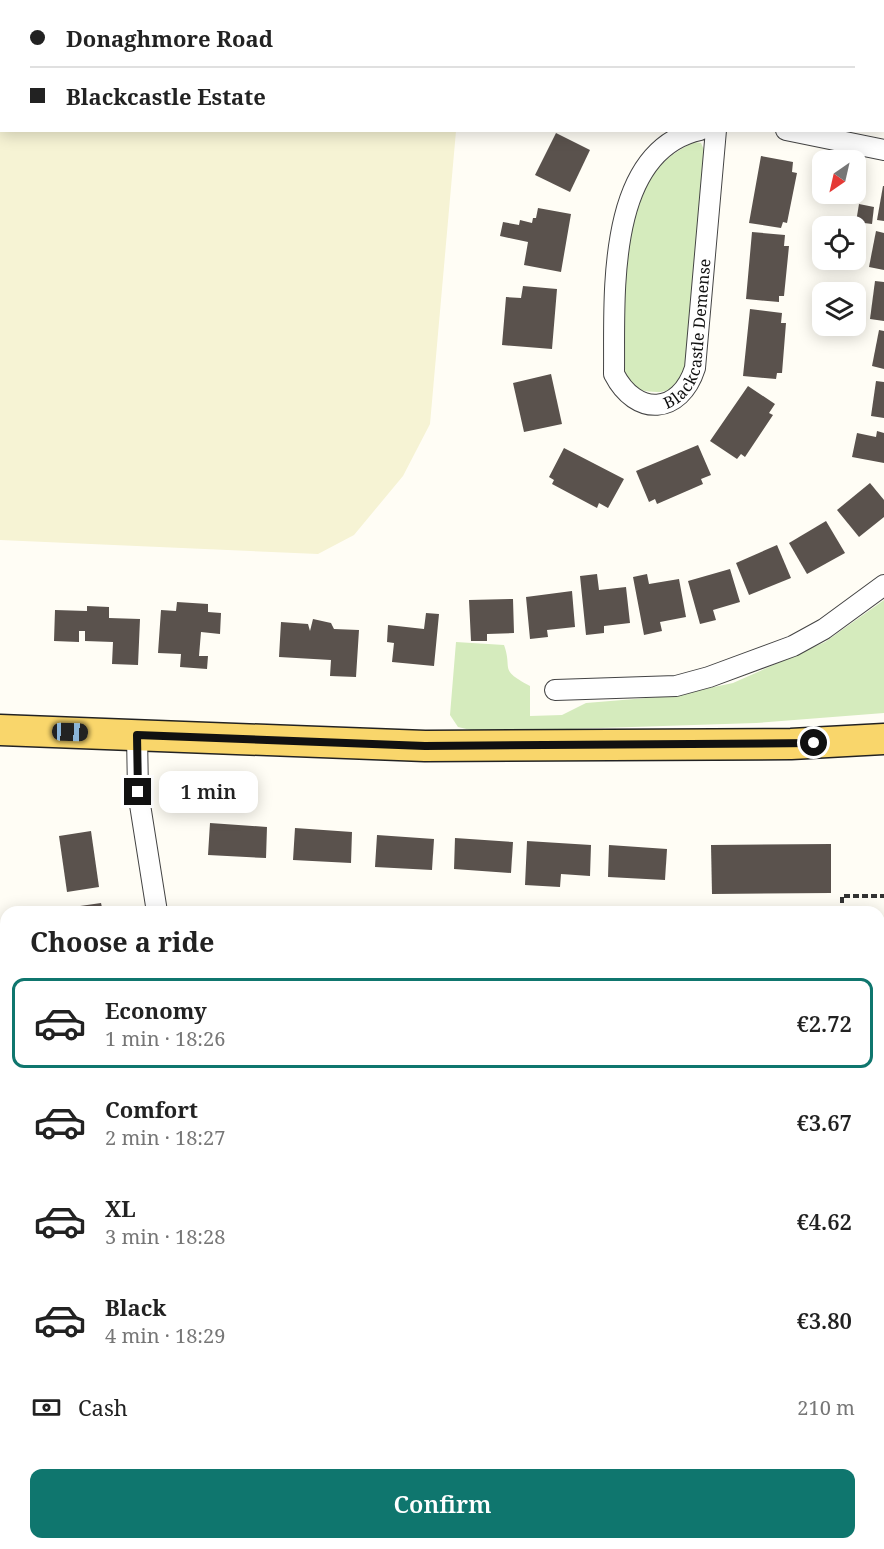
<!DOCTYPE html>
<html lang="en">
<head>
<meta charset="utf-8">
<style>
	body { margin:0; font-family:"Noto Serif",serif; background:#f2f2f2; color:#222; height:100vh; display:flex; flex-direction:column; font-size:22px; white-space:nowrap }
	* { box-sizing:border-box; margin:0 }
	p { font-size:20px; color:#767676 }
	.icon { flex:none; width:33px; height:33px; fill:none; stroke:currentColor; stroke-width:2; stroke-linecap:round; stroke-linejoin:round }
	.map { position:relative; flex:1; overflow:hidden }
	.sheet { position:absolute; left:0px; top:906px; width:885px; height:644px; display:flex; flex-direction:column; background:#fff; border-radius:18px 18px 0 0; box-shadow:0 3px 15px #0003 }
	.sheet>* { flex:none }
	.banner { position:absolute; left:0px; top:0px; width:885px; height:132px; box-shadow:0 3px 15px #0003; display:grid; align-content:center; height:132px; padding:0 30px; background:#fff }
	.needle { width:39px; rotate:214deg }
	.buttons { position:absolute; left:812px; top:150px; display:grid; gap:12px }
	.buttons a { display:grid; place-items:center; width:54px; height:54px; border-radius:12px; background:#fff; box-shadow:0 3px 15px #0003; font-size:30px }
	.end { position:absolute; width:27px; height:27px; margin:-14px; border:8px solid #111; background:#fff; box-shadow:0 0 0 3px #fff }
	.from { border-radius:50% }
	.bubble { position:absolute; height:42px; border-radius:12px; background:#fff; box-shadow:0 3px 15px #0003; font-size:20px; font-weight:600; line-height:42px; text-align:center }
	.car { position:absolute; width:18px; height:36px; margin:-18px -9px; border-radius:8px; box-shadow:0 0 4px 2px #0007; background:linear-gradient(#222 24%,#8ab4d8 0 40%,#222 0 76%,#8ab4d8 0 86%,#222 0) }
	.banner b { display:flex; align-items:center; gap:21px; height:57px; font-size:22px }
	.banner b+b { border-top:2px solid #e0e0e0 }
	.banner i { width:15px; height:15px; background:#222 }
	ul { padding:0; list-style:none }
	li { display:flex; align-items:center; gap:18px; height:90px; margin:0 12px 9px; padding:0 18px; border:3px solid transparent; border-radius:12px }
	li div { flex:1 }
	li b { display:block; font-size:22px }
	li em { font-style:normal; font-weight:600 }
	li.active { border-color:#0f766e }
	li>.icon { width:54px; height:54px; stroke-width:1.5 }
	h2 { padding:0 30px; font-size:27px; line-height:72px }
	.pay { display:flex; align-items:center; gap:15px; height:66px; padding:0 30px; font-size:22px }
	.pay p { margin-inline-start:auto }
	.action { display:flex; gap:12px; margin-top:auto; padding:12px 30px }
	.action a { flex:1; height:69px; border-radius:12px; background:#0f766e; color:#fff; font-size:24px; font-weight:600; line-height:69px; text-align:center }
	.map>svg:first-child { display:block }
</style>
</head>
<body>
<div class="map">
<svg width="884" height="1549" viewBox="0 0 884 1549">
	<rect width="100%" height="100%" fill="#fffdf5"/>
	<g fill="#f6f3d4">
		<polygon points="0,0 468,0 2,2 2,130 456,131 430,424 403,476 354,535 318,554 0,540"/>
		<polygon points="6,1163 6,1544 110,1544 111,1549 0,1549 0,1164"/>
	</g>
	<g fill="#d5ebbd">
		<path d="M695,142l6,1 3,7 -18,215c-12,27 -18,30 -47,25 -4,-4 -10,-8 -12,-13 -14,-29 2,-162 18,-190 13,-22 27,-35 50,-45z"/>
		<path d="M884,600v113l-128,10 -277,9 -21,-5 -8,-12 6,-73 48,3c9,25 -6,24 26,41v30l32,-1 24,-12 85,-7 62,-13 92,-41z"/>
	</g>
	<g fill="#5a524d">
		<polygon points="556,133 590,150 570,192 535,175"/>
		<polygon points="761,156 793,162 792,172 797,173 787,223 783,222 781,228 749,223"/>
		<polygon points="883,186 884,186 884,221 877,220"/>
		<polygon points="859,204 874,207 872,224 856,222"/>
		<polygon points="538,208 571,214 561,272 524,265 528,242 500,236 503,222 519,225 520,220 532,223 533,218 536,218"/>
		<polygon points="876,231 884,233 884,270 869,267"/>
		<polygon points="752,232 785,235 784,246 789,246 784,296 779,296 779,302 746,299"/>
		<polygon points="875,281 884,282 884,321 870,319"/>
		<polygon points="523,286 557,289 552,349 502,345 506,297 521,298"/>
		<polygon points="750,309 782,313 781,323 786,323 782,373 777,373 776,379 743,376"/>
		<polygon points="879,330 884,331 884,369 872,366"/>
		<polygon points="551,374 562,424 524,432 513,383"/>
		<polygon points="876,381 884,382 884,418 871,416"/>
		<polygon points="748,386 775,404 769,413 773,415 745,457 741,454 737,459 710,441"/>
		<polygon points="877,431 884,433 884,463 852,457 857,433 876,437"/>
		<polygon points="698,445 711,475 701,479 703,484 657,504 655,499 649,502 636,471"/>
		<polygon points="564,448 624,479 608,508 599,503 597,508 552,484 554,480 549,477"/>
		<polygon points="870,483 884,500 884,517 859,537 837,510"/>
		<polygon points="826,521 845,553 807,574 789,543"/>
		<polygon points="777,545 791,578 749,595 736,563"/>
		<polygon points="730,569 740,602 713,610 716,620 700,624 688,581"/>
		<polygon points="597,574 599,590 626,587 630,623 604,626 604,633 586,635 580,576"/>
		<polygon points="647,574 649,584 679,579 686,617 660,622 662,631 644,635 633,577"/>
		<polygon points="572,591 575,627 547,630 548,637 530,639 526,597"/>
		<polygon points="513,599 514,633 487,634 487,641 471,641 469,600"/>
		<polygon points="177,602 208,604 208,612 221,613 220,634 201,632 199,656 208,656 207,669 180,667 181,654 158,653 161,610 176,611"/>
		<polygon points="87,606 109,607 109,618 140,619 138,665 112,664 113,642 85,641 85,631 79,631 79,642 54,641 55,610 87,611"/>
		<polygon points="426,613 439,614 434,666 392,662 394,643 387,642 388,625 424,629"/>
		<polygon points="313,619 331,623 334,629 359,630 356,677 330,676 331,660 279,657 281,622 308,624 310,631"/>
		<polygon points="210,823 267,827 266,858 208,855"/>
		<polygon points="295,828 352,832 351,863 293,860"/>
		<polygon points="91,831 99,887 67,892 59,836"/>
		<polygon points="377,835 434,839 432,870 375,867"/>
		<polygon points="455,838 513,842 511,873 454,869"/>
		<polygon points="527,841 591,845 590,876 561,874 560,887 525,885"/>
		<polygon points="831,844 831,893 712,894 711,845"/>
		<polygon points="609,845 667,849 665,880 608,877"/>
		<polygon points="101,903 103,912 60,912 59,909"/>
		<polygon points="166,1544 203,1544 204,1549 167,1549"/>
		<polygon points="309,1544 344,1544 345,1549 310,1549"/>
		<rect x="468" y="1544" width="36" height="5"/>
		<rect x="601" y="1544" width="30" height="2"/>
		<polygon points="772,1545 803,1546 803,1549 772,1549"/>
	</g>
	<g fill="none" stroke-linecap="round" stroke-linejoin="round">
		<g stroke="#444" stroke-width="22">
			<g id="minor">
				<path id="s1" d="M700,130c-96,21 -85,169 -86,244 22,43 66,41 81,-6l21,-238"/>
				<polyline points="786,130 884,150"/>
				<polyline points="555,690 676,686 709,677 793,646 824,629 884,585"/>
				<polyline points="137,735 138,792 157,912"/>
				<polyline points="879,1076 884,1077"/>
				<polyline points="879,1458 884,1335"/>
				<polyline points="255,1544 256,1549"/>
				<polyline points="554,1549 554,1544"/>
				<polyline points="863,1549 864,1544"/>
			</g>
		</g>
		<g stroke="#222" stroke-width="33">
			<polyline id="primary" points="0,730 425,746 791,744 884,739"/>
		</g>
		<polyline stroke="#333" stroke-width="4" stroke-dasharray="6 3" stroke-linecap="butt" points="842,912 842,896 884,896"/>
		<use href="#minor" stroke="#fff" stroke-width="20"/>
		<use href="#primary" stroke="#f9d66b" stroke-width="30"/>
	</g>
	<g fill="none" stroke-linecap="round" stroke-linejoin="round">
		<polyline stroke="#111" stroke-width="8" points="138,792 137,735 425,746 814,743"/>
	</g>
	<g text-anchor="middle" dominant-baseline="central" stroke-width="6" stroke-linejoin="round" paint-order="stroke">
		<g font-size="16" fill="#111" stroke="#fff">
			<text stroke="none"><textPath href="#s1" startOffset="422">Blackcastle Demense</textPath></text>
		</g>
	</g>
</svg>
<div class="buttons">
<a><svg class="needle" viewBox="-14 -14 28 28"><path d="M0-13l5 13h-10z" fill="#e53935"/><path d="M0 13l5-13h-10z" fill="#767676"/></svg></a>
<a><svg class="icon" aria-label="locate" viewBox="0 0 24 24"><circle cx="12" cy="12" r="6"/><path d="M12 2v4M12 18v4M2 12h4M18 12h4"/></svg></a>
<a><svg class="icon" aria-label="layers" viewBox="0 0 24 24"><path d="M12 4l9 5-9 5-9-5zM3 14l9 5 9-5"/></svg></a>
</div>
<i class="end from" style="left:814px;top:743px"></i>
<i class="end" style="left:138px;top:792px"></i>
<div class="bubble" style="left:159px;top:771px;width:99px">1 min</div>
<i class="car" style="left:70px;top:732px;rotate:92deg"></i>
<div class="banner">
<b><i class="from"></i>Donaghmore Road</b>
<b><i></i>Blackcastle Estate</b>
</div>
<section class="sheet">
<h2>Choose a ride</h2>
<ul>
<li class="active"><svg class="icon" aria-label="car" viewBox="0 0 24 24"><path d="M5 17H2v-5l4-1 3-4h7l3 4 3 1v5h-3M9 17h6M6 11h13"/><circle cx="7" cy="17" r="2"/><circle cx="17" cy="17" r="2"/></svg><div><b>Economy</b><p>1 min · 18:26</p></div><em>€2.72</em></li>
<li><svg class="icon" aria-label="car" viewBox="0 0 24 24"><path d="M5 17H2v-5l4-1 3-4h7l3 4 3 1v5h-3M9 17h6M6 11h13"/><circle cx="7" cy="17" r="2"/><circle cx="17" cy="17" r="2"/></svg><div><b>Comfort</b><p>2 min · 18:27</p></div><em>€3.67</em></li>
<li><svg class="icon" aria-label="car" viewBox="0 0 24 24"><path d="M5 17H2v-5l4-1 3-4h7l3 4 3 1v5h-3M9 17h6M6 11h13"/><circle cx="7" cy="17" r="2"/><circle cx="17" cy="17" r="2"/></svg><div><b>XL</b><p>3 min · 18:28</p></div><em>€4.62</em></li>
<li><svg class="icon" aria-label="car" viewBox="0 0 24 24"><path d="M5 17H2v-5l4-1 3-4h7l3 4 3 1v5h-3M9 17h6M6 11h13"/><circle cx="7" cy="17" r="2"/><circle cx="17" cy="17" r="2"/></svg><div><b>Black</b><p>4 min · 18:29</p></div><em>€3.80</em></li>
</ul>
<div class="pay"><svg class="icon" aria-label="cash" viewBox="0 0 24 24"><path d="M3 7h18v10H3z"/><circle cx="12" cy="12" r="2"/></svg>Cash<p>210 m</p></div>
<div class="action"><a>Confirm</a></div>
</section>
</div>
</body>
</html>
